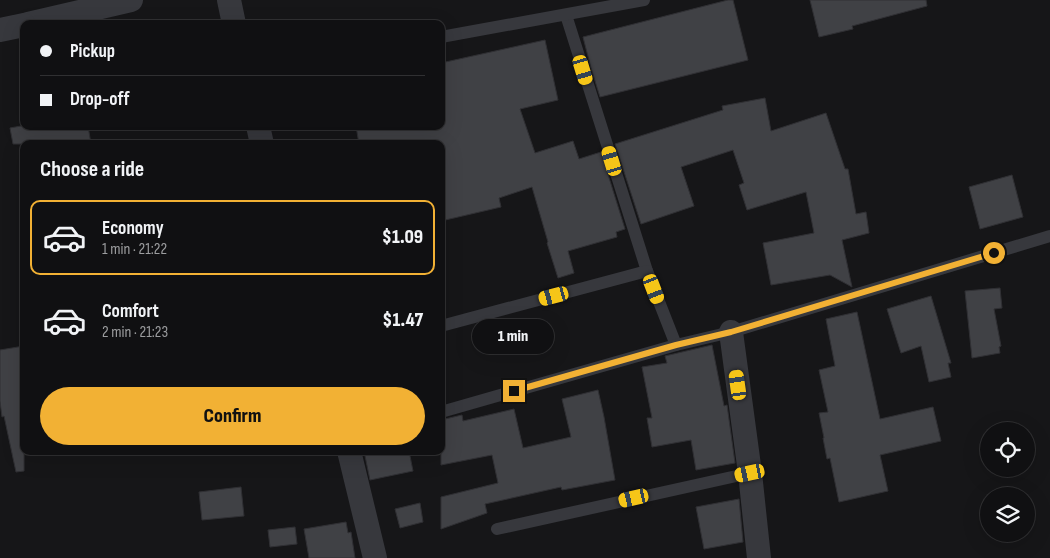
<!DOCTYPE html>
<html lang="en">
<head>
<meta charset="utf-8">
<style>
	body { margin:0; font-family:"Sofia Sans Condensed",sans-serif; background:#19191b; color:#f1f3f6; height:100vh; display:flex; flex-direction:column; font-size:19px; white-space:nowrap }
	* { box-sizing:border-box; margin:0 }
	p { font-size:16px; color:#9c9d9f }
	.icon { flex:none; width:28px; height:28px; fill:none; stroke:currentColor; stroke-width:2; stroke-linecap:round; stroke-linejoin:round }
	.map { position:relative; flex:1; overflow:hidden }
	.panel { position:absolute; left:20px; top:140px; width:425px; height:315px; display:flex; flex-direction:column; background:#101012; border-radius:10px; box-shadow:0 5px 20px #0002,0 0 0 1px #303032 }
	.panel>* { flex:none }
	.banner { position:absolute; left:20px; top:20px; width:425px; height:110px; border-radius:10px; box-shadow:0 5px 20px #0002,0 0 0 1px #303032; display:grid; align-content:center; height:110px; padding:0 20px; background:#101012 }
	.controls { position:absolute; left:980px; top:422px; display:grid; gap:10px }
	.controls a { display:grid; place-items:center; width:55px; height:55px; border-radius:50%; background:#101012; box-shadow:0 5px 20px #0002,0 0 0 1px #303032; font-size:25px }
	.end { position:absolute; width:22px; height:22px; margin:-11px; border:6px solid #f2b134; background:#111; box-shadow:0 0 0 2px #111 }
	.from { border-radius:50% }
	.bubble { position:absolute; height:35px; border-radius:18px; background:#101012; box-shadow:0 5px 20px #0002,0 0 0 1px #303032; font-size:16px; font-weight:800; line-height:35px; text-align:center }
	.car { position:absolute; width:15px; height:30px; margin:-15px -8px; border-radius:6px; box-shadow:0 0 4px 1px #0007; background:linear-gradient(#f5c518 24%,#345 0 40%,#f5c518 0 76%,#345 0 86%,#f5c518 0) }
	.banner b { display:flex; align-items:center; gap:18px; height:48px; font-size:19px }
	.banner b+b { border-top:1px solid #303032 }
	.banner i { width:12px; height:12px; background:#f1f3f6 }
	ul { padding:0; list-style:none }
	li { display:flex; align-items:center; gap:15px; height:75px; margin:0 10px 8px; padding:0 10px; border:2px solid transparent; border-radius:10px }
	li div { flex:1 }
	li b { display:block; font-size:19px }
	li em { font-style:normal; font-weight:800 }
	li.on { border-color:#f2b134 }
	li>.icon { width:45px; height:45px; stroke-width:1.5 }
	h2 { padding:0 20px; font-size:22px; line-height:60px }
	.primary-button { display:flex; gap:10px; margin-top:auto; padding:10px 20px }
	.primary-button a { flex:1; height:58px; border-radius:30px; background:#f2b134; color:#111; font-size:20px; font-weight:800; line-height:58px; text-align:center }
	.map>svg:first-child { display:block }
</style>
</head>
<body>
<div class="map">
<svg width="1050" height="558" viewBox="0 0 1050 558">
	<rect width="100%" height="100%" fill="#161618"/>
	<g fill="#404145" stroke="#303034">
		<polygon points="728,0 733,0 748,60 600,97 591,68 583,37"/>
		<polygon points="810,0 926,0 927,6 852,26 853,29 819,37"/>
		<polygon points="545,40 558,100 520,109 535,153 573,141 579,159 601,152 625,229 616,232 617,237 568,251 574,273 558,278 547,243 548,242 532,187 499,198 501,207 441,221 441,144 359,144 356,126 441,126 441,63"/>
		<polygon points="765,98 771,131 826,113 845,169 848,169 856,214 866,212 869,233 842,240 852,287 830,275 771,285 763,243 814,233 806,192 747,210 739,185 744,183 733,150 681,167 694,206 641,224 615,144 723,110 722,106"/>
		<polygon points="21,126 88,126 91,144 13,144 10,128"/>
		<polygon points="1012,175 1023,217 980,229 969,187"/>
		<polygon points="1000,288 1002,308 994,309 1001,346 999,347 1000,353 972,358 965,291"/>
		<polygon points="931,296 951,363 948,363 951,377 929,382 921,346 901,353 887,309"/>
		<polygon points="857,312 880,419 933,407 941,441 880,455 888,491 839,502 830,458 827,459 823,438 824,438 819,413 828,412 819,370 835,366 826,319"/>
		<polygon points="712,345 724,406 727,405 735,463 696,470 691,440 652,447 647,418 652,418 642,367 667,363 665,356"/>
		<polygon points="24,346 24,471 16,472 4,416 2,417 0,401 0,350"/>
		<polygon points="598,390 604,417 615,480 562,490 561,487 485,504 487,513 441,529 441,497 498,483 492,455 441,465 441,420 462,415 463,421 514,409 523,448 571,437 562,399"/>
		<polygon points="364,451 409,451 413,471 370,480"/>
		<polygon points="241,487 244,516 202,520 199,492"/>
		<polygon points="739,499 743,542 704,549 696,507"/>
		<polygon points="420,503 423,522 400,528 395,509"/>
		<polygon points="346,522 348,533 351,532 355,558 309,558 304,529"/>
		<polygon points="295,527 297,544 270,547 268,530"/>
	</g>
	<g fill="none" stroke-linecap="round" stroke-linejoin="round">
		<g stroke="#37383d" stroke-width="12">
			<polyline points="566,15 647,271 676,345"/>
			<polyline points="441,37 644,0"/>
			<polyline points="441,326 647,271"/>
			<polyline points="441,412 676,345 731,332 1050,236"/>
			<polyline points="497,529 750,473"/>
		</g>
		<g stroke="#37383d" stroke-width="24">
			<polyline points="229,0 234,24"/>
			<polyline points="28,24 131,0"/>
			<polyline points="0,30 24,25"/>
			<polyline points="258,126 262,144"/>
			<polyline points="731,332 750,473 759,558"/>
			<polyline points="349,451 375,558"/>
		</g>
	</g>
	<g fill="none" stroke-linecap="round" stroke-linejoin="round">
		<polyline stroke="#f2b134" stroke-width="6" points="514,391 676,345 731,332 994,253"/>
	</g>
</svg>
<div class="controls">
<a><svg class="icon" aria-label="locate" viewBox="0 0 24 24"><circle cx="12" cy="12" r="6"/><path d="M12 2v4M12 18v4M2 12h4M18 12h4"/></svg></a>
<a><svg class="icon" aria-label="layers" viewBox="0 0 24 24"><path d="M12 4l9 5-9 5-9-5zM3 14l9 5 9-5"/></svg></a>
</div>
<i class="end from" style="left:994px;top:253px"></i>
<i class="end" style="left:514px;top:391px"></i>
<div class="bubble" style="left:472px;top:319px;width:82px">1 min</div>
<i class="car" style="left:583px;top:70px;rotate:163deg"></i>
<i class="car" style="left:612px;top:161px;rotate:343deg"></i>
<i class="car" style="left:654px;top:289px;rotate:159deg"></i>
<i class="car" style="left:554px;top:296px;rotate:255deg"></i>
<i class="car" style="left:738px;top:385px;rotate:352deg"></i>
<i class="car" style="left:750px;top:473px;rotate:258deg"></i>
<i class="car" style="left:634px;top:498px;rotate:257deg"></i>
<div class="banner">
<b><i class="from"></i>Pickup</b>
<b><i></i>Drop-off</b>
</div>
<section class="panel">
<h2>Choose a ride</h2>
<ul>
<li class="on"><svg class="icon" aria-label="car" viewBox="0 0 24 24"><path d="M5 17H2v-5l4-1 3-4h7l3 4 3 1v5h-3M9 17h6M6 11h13"/><circle cx="7" cy="17" r="2"/><circle cx="17" cy="17" r="2"/></svg><div><b>Economy</b><p>1 min · 21:22</p></div><em>$1.09</em></li>
<li><svg class="icon" aria-label="car" viewBox="0 0 24 24"><path d="M5 17H2v-5l4-1 3-4h7l3 4 3 1v5h-3M9 17h6M6 11h13"/><circle cx="7" cy="17" r="2"/><circle cx="17" cy="17" r="2"/></svg><div><b>Comfort</b><p>2 min · 21:23</p></div><em>$1.47</em></li>
</ul>
<div class="primary-button"><a>Confirm</a></div>
</section>
</div>
</body>
</html>
